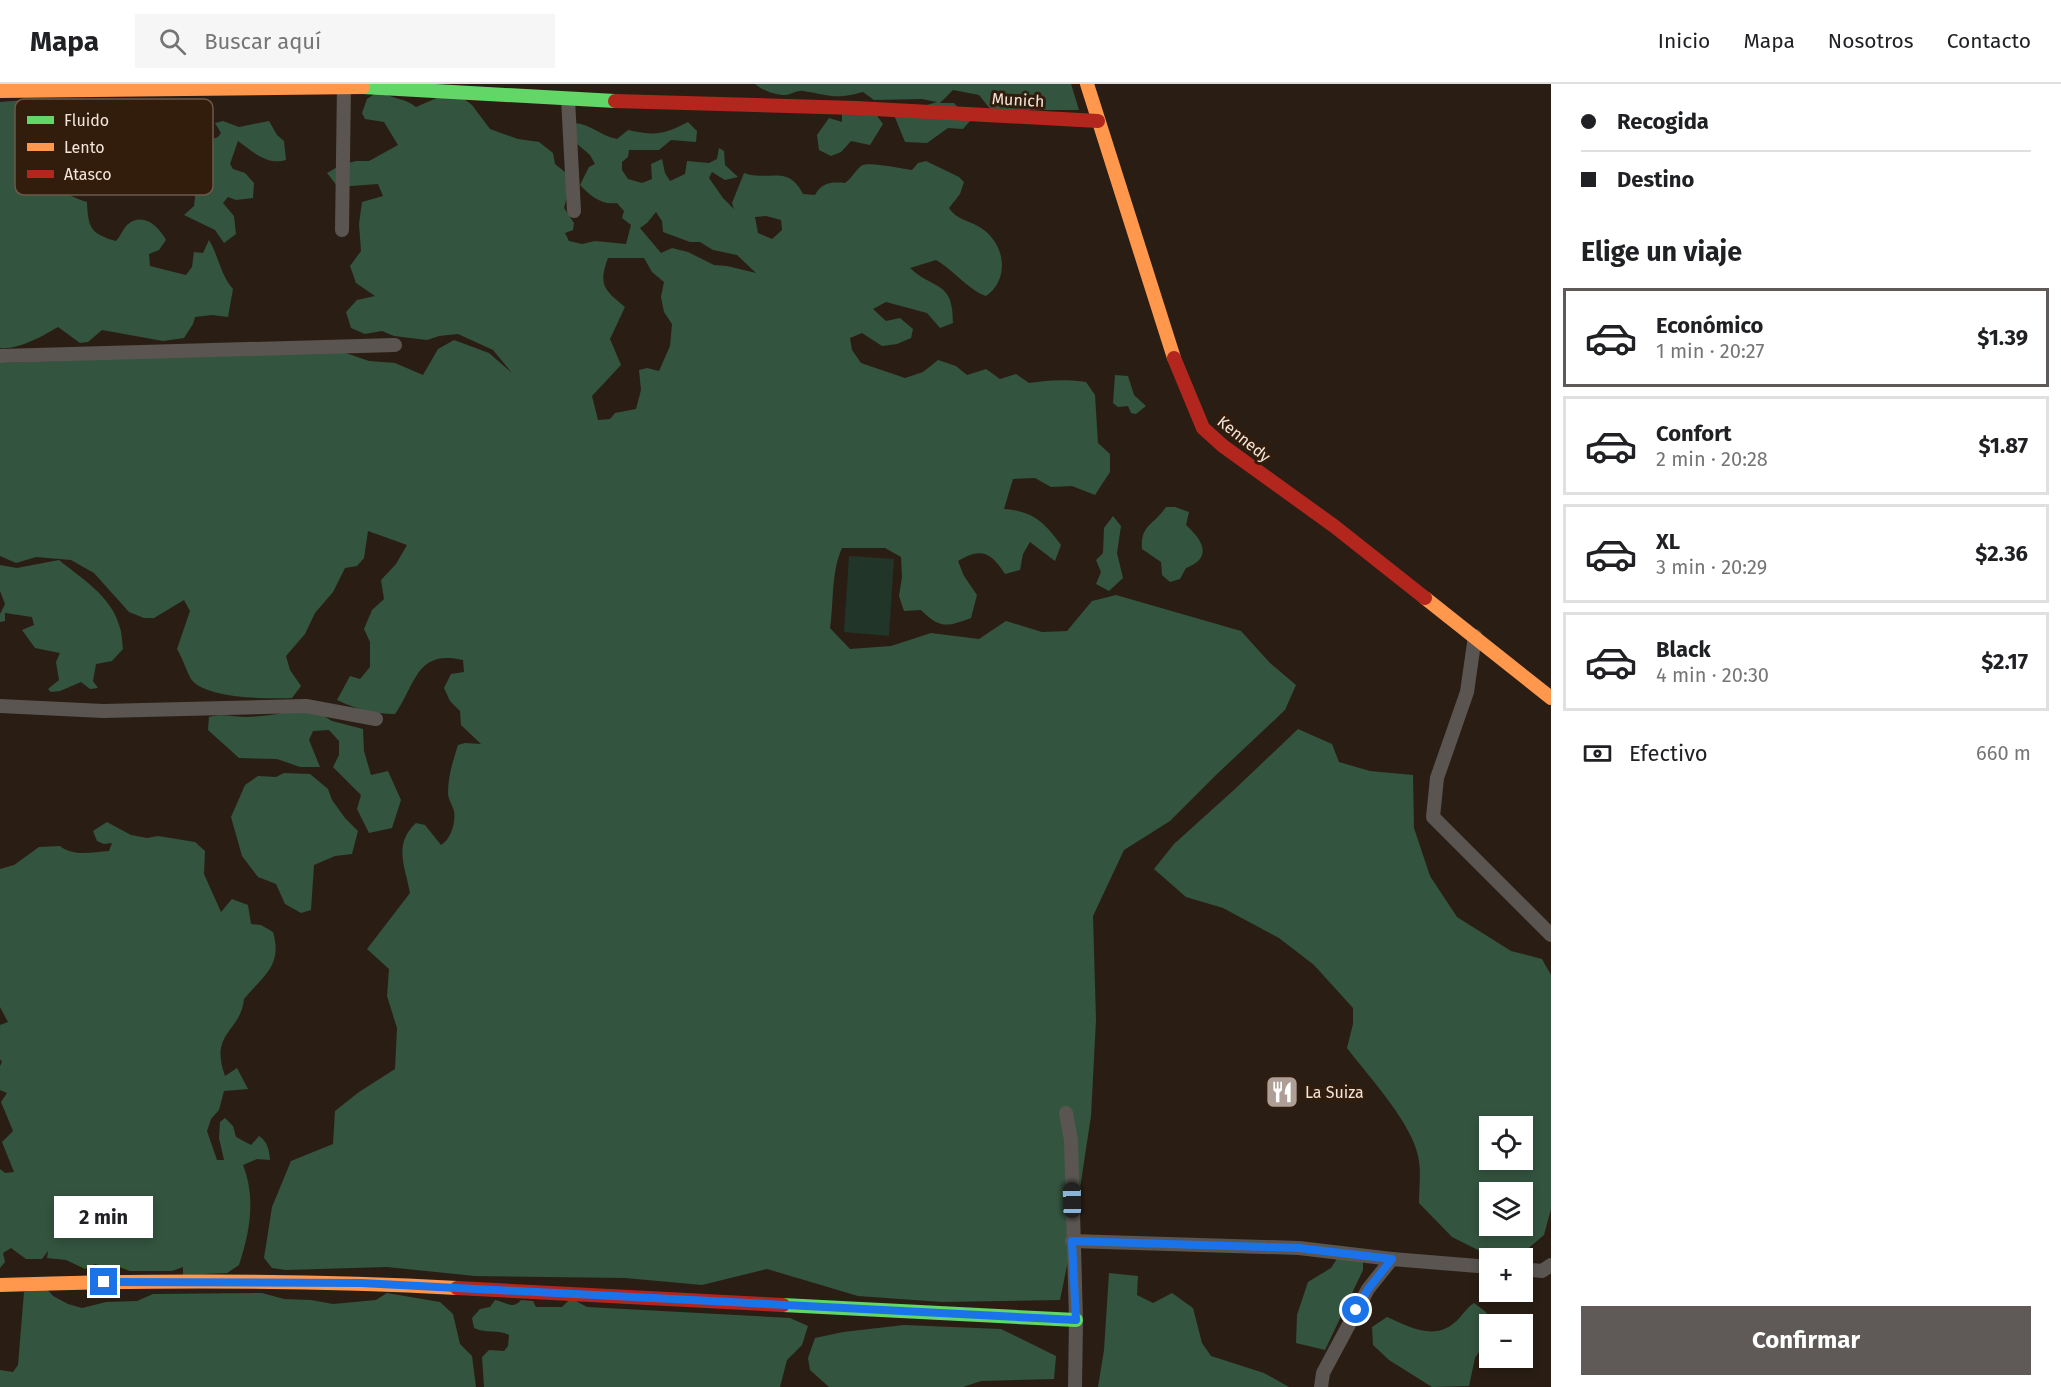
<!DOCTYPE html>
<html lang="es">
<head>
<meta charset="utf-8">
<style>
	body { margin:0; font-family:"Fira Sans",sans-serif; background:#f6f6f6; color:#202124; height:100vh; display:flex; flex-direction:column; font-size:22px; white-space:nowrap }
	* { box-sizing:border-box; margin:0 }
	p { font-size:20px; color:#757577 }
	.icon { flex:none; width:33px; height:33px; fill:none; stroke:currentColor; stroke-width:2; stroke-linecap:round; stroke-linejoin:round }
	.map { position:relative; flex:1; overflow:hidden }
	.panel { display:flex; flex-direction:column; background:#fff; width:510px }
	.panel>* { flex:none }
	.banner { display:grid; align-content:center; height:132px; padding:0 30px; background:#fff }
	.tools { position:absolute; left:1479px; top:1032px; display:grid; gap:12px }
	.tools a { display:grid; place-items:center; width:54px; height:54px; border-radius:0px; background:#fff; box-shadow:0 3px 9px #0003; font-size:30px }
	.end { position:absolute; width:27px; height:27px; margin:-14px; border:8px solid #1a73e8; background:#fff; box-shadow:0 0 0 3px #fff }
	.from { border-radius:50% }
	.bubble { position:absolute; height:42px; border-radius:0px; background:#fff; box-shadow:0 3px 9px #0003; font-size:20px; font-weight:700; line-height:42px; text-align:center }
	.car { position:absolute; width:18px; height:36px; margin:-18px -9px; border-radius:8px; box-shadow:0 0 4px 2px #0007; background:linear-gradient(#222 24%,#8ab4d8 0 40%,#222 0 76%,#8ab4d8 0 86%,#222 0) }
	.banner b { display:flex; align-items:center; gap:21px; height:57px; font-size:22px }
	.banner b+b { border-top:2px solid #e0e0e0 }
	.banner i { width:15px; height:15px; background:#202124 }
	ul { padding:0; list-style:none }
	li { display:flex; align-items:center; gap:18px; height:99px; margin:0 12px 9px; padding:0 18px; border:3px solid #e0e0e0; border-radius:0px }
	li div { flex:1 }
	li b { display:block; font-size:22px }
	li em { font-style:normal; font-weight:700 }
	li.active { border-color:#5f5a57 }
	li>.icon { width:54px; height:54px; stroke-width:1.5 }
	h2 { padding:0 30px; font-size:27px; line-height:72px }
	.pay { display:flex; align-items:center; gap:15px; height:66px; padding:0 30px; font-size:22px }
	.pay p { margin-inline-start:auto }
	.primary-button { display:flex; gap:12px; margin-top:auto; padding:12px 30px }
	.primary-button a { flex:1; height:69px; border-radius:0px; background:#5f5a57; color:#fff; font-size:24px; font-weight:700; line-height:69px; text-align:center }
	header { display:flex; align-items:center; gap:36px; box-sizing:border-box; height:84px; padding:0 30px; background:#fff; border-bottom:2px solid #e0e0e0 }
	header strong { font-size:28px }
	nav { display:flex; gap:33px; margin-inline-start:auto; font-size:21px }
	.search { width:420px; height:54px; background:#f6f6f6; display:flex; align-items:center; gap:15px; box-sizing:border-box; padding:0 21px; border-radius:0px; color:#757577; font-size:22px }
	main { display:flex; flex:1; min-height:0 }
	.map>svg:first-child { display:block }
</style>
</head>
<body>
<header>
<strong>Mapa</strong>
<div class="search"><svg class="icon" aria-label="search" viewBox="0 0 24 24"><circle cx="10" cy="10" r="6"/><path d="M15 15l6 6"/></svg>Buscar aquí</div>
<nav><a>Inicio</a><a>Mapa</a><a>Nosotros</a><a>Contacto</a></nav>
</header>
<main>
<div class="map">
<svg width="1551" height="1303" viewBox="0 0 1551 1303">
	<rect width="100%" height="100%" fill="#2a1e14"/>
	<polygon fill="#213528" points="849,472 894,475 889,552 844,548"/>
	<g fill="#33543f" fill-rule="evenodd">
		<path d="M755,0h316l8,26h-88l-12,-15 -26,-5 -13,13h14l16,18 -7,8 -15,-1 -21,15 -22,-1 -11,-27 43,-13 -15,-3 -48,1 -11,-8c-28,8 -34,3 -60,-1 -6,-1 -12,4 -18,4 -10,0 -23,-5 -30,-11z"/>
		<path d="M379,7c13,8 26,7 37,16l23,-10 25,2 8,6 18,24 28,10 21,3 14,11 2,11 11,9 2,20 -4,15 10,15 -1,7 -8,3 4,8 13,3 13,-3 31,3 5,-19 -9,-7 2,-7 -7,-8c-17,2 -26,-7 -37,-18l9,-18 6,-3 -5,-9 -14,-12 -2,-20c17,1 27,13 43,16l11,-9c27,6 35,5 60,-8l9,9 -1,11 -25,-2 -12,10h-30l-1,7 -6,5v8l6,9 14,4 10,-4 -1,-15 11,-5 3,14 5,8 15,-7 2,-13 22,2 8,-4 2,-11 5,3 1,14 13,12 -13,3 -13,-8 -3,6 14,20 11,11 -2,-6 12,-30c25,9 44,-9 59,21l12,1c7,-13 17,-13 30,-12 7,-5 10,-12 16,-17 6,-5 41,3 51,4l6,-7 8,-2 33,16 5,5 -4,12 -11,14c8,13 24,13 35,22 22,17 25,50 2,66 -16,-5 -34,-27 -50,-36l-26,8c25,23 43,12 43,55l-13,5 -13,-15 -41,-11 -13,7 13,12 14,-3 13,11 -2,9 -14,6 -15,2 -20,-13 -12,5 2,12 9,13 44,15 18,-6 15,-12 18,6 11,9 19,-6 14,10 16,-5 13,9c17,-3 40,-4 57,-1l9,13 3,48 12,11v18l-15,23 -23,-9 -21,1 -16,-9 -22,1 -9,30c29,2 41,14 57,36l-6,16 -25,-19 -7,12 -3,16 -15,4c-14,-22 -24,-27 -47,-13l6,15 13,19 -6,23c-24,9 -31,11 -50,-8l-17,1 -5,-15 3,-19 -1,-20 -16,-9h-43c-11,24 -8,53 -12,80l20,21 41,-3 40,-13 48,6 27,-18 36,11 25,-1 25,-30 24,-6 125,36 29,32 26,22 -11,25 -69,65 -46,46 -46,29 -31,66 3,104 -5,96 -19,125 -12,59 -118,2 -84,-6 -91,-27 -65,16 -77,-7 -150,-2 -88,-9 -101,3 -14,-2 -8,-10 8,-51 19,-46 42,-17 2,-33 24,-19 36,-23 2,-41 -10,-32 2,-27 -22,-20 43,-56c-5,-27 -17,-49 6,-70l9,2 16,20c10,-6 15,-23 13,-34 -2,-7 -6,-12 -6,-18 0,-17 5,-32 10,-48l7,-2 16,1 -20,-19 -1,-14 -10,-10 -6,-13 7,-14 13,-2 -1,-12c-47,-11 -47,24 -68,54 -21,0 -39,-5 -58,-14l13,-24 10,3 10,-12v-25l-6,-13 8,-19 12,-11 -3,-19 15,-16 11,-19 -39,-14 -4,27 -7,8 -12,2 -12,24 -18,21 -10,21 -19,22 4,14 11,16 -9,12c-23,1 -87,1 -101,-19 -5,-9 -8,-20 -14,-30l13,-38 -6,-11 -30,18h-10l-15,-6 -35,-39 -23,-13 -35,-3 -20,6 -16,-7v-193l340,-12 29,10 26,2 28,12 15,-26 16,-9 35,13 23,20 -19,-23 -35,-16 -19,2 -12,4 -33,-4 -12,-5 -17,3 -14,-6 -5,-16 11,-12 18,-4 -19,-13 -6,-17 11,-15 -2,-27 3,-22 21,-6 -5,-12 -40,3 -11,-14 14,-8 15,-4h13l29,-16 -14,-23 -19,-3 -3,-6 5,-14zM656,128l6,9 1,11 27,10h10l13,8 24,5 19,18 -29,-7 -13,-1 -26,-13 -16,-4 -11,5 -21,-25 7,-5zM766,132l15,4 1,10 -10,9 -14,-6 -3,-16zM608,174h36l8,14 12,10 -3,15 3,15 8,12 -2,22 -11,25 -12,-3 -8,2 2,20 -5,19 -21,4 -5,6 -12,1 -6,-24 29,-31 -11,-26 15,-32c-21,-17 -27,-22 -17,-49z"/>
		<path d="M38,15l40,8 5,16 -17,17c-16,2 -20,-7 -35,-9l-7,8c2,18 6,16 18,28 4,4 7,11 11,16 10,10 21,15 34,19 1,26 4,32 29,39 4,-4 7,-12 11,-16 15,-14 32,1 39,15l-7,10 -10,4 1,12 36,9 6,-8 2,-15 9,1 6,-13c10,17 11,34 24,49l-5,28 -16,-2 -17,2 -2,7 -9,14 -21,3 -61,-11 -14,12 -8,1 -22,-16c-15,9 -40,23 -58,21v-246z"/>
		<polygon points="869,21 883,40 870,61 851,57 841,68 831,72 819,66 817,51 829,34 842,38 842,30"/>
		<path d="M185,36l8,2 5,10 11,8 9,-3 3,-4 -6,-10 8,-2 16,6 30,-6 8,14 7,6 2,19c-19,6 -34,-9 -48,-19l-8,23 3,5 12,4 9,10 -1,15 -17,2 -8,-3 -5,6 11,13 2,18 -12,9 -9,-13 -31,-15 10,-9 2,-17 -11,-9c-38,3 -47,12 -54,-35l24,-6 24,15 6,-11 -6,-8 1,-10z"/>
		<polygon points="1115,291 1128,292 1134,311 1146,322 1136,330 1131,329 1128,322 1118,323 1113,319"/>
		<path d="M1166,423h9l14,5 -3,13c17,15 27,33 0,43l-6,11 -10,3 -8,-7 -1,-13 -19,-13c-2,-24 12,-24 24,-42z"/>
		<polygon points="1113,432 1121,442 1117,469 1123,494 1109,507 1096,500 1101,488 1096,476 1103,469 1104,444"/>
		<path d="M59,476c22,18 52,36 60,65 3,7 3,16 4,24l-11,12 -16,3 -3,17 5,7 -8,1 -9,-7 -21,9 -9,1 -3,-3 11,-9 -3,-18 4,-9 -25,-5 -13,-18 12,-5 -2,-8 -27,-4v8l-5,1v-8l5,-10 -5,-13v-26l17,3z"/>
		<path d="M309,623l23,14 31,8 1,22 7,24 17,-4 13,29 -9,28 -23,5 -12,-24 4,-14 -28,-28 6,-12v-14l-10,-11 -16,1 -4,9 11,27h-20l-23,-8 -38,-1 -31,-28 1,-13c13,-4 25,0 38,0 22,-1 40,-4 62,-10z"/>
		<path d="M1298,645l34,15 7,18 31,9 43,4 1,53 16,48 27,41 54,34 31,8 9,16v234l-7,26 -20,17 -30,6 -42,-21 -33,-34c0,-14 2,-29 0,-42 -4,-35 -50,-84 -72,-113l6,-24v-16l-39,-43 -35,-27 -56,-30 -37,-11 -32,-28 20,-25 61,-55zM1490,1042h32v34h-32zM1490,1108h32v34h-32z"/>
		<polygon points="284,689 310,690 328,705 332,716 345,734 358,747 352,770 335,772 314,781 311,826 301,829 285,820 276,800 258,793 242,772 231,733 245,701 258,692 276,693"/>
		<path d="M107,738l24,13 16,3 11,-2 37,6 10,9 -1,23 17,38 11,-13 16,6 3,19 10,1 12,7c10,34 -10,44 -29,67 -3,33 -35,33 -19,77l12,-8 11,21 -24,2 -5,19 -8,9 -4,12 10,29h7l-5,-22 1,-16 5,-4 8,8 3,11 15,8 8,-9c9,6 10,14 11,24l-13,-1 -14,6c13,33 7,67 -4,100l-12,8 -44,2v-8l-11,4h-42l-16,-6 -9,2 -10,-3 -10,5 -19,-9 -19,-2 1,-7 -6,8h-16l-15,-11 -8,5 2,9 -5,6v-99l5,4 9,-1 -12,-30 11,-11 -12,-29 6,-9 -7,-3v-24l2,-4 -2,-3v-34l8,-3 -8,-15v-138l14,-4 25,-18 21,-1c14,11 32,6 49,5l3,-8 -8,1 -7,-3 -4,-10z"/>
		<polygon points="1342,1167 1363,1177 1363,1186 1325,1266 1296,1259 1297,1231 1308,1198 1331,1184"/>
		<polygon points="1109,1189 1138,1192 1137,1211 1153,1219 1172,1209 1193,1224 1202,1259 1211,1272 1264,1289 1289,1303 1098,1303 1104,1266"/>
		<polygon points="47,1205 53,1212 68,1220 82,1224 106,1218 137,1217 153,1210 262,1209 284,1215 311,1216 333,1220 376,1216 387,1209 440,1218 453,1230 460,1260 472,1272 476,1303 0,1303 0,1286 13,1288 18,1281 24,1208"/>
		<path d="M495,1216c11,2 18,10 26,0l12,1 3,6h26l7,-7h5l13,7 203,11 18,8 -6,19 -15,15 -7,27h-296l-2,-30 7,-7 15,1 4,-5 1,-11c-11,-6 -23,-1 -35,-7l-2,-10 8,-9 10,-2z"/>
		<path d="M1474,1219l12,9 5,12 -2,12 -14,22 -6,28 -37,1 -43,-27 -16,-15 -1,-18 15,-10c21,9 46,24 67,6 8,-6 11,-14 20,-20z"/>
		<polygon points="904,1241 1001,1245 1056,1272 1054,1295 981,1297 963,1303 829,1303 810,1286 808,1274 815,1254 843,1248"/>
	</g>
	<g fill="none" stroke-linecap="round" stroke-linejoin="round">
		<g stroke="#5a5551" stroke-width="14">
			<polyline points="568,15 574,127"/>
			<polyline points="342,146 344,2"/>
			<polyline points="0,272 395,261"/>
			<polyline points="1475,552 1467,608 1437,694 1433,733 1551,851"/>
			<polyline points="0,622 103,627 306,622 376,635"/>
			<polyline points="1066,1029 1071,1056 1076,1236 1075,1303"/>
			<polyline points="1072,1157 1299,1164 1392,1175"/>
			<polyline points="1522,1185 1542,1187 1551,1181"/>
			<polyline points="1321,1303 1323,1289 1368,1205 1392,1175 1490,1183"/>
		</g>
		<g stroke="#63d668" stroke-width="14">
			<polyline points="363,3 615,17"/>
			<polyline points="783,1221 1076,1236"/>
		</g>
		<g stroke="#ff974d" stroke-width="14">
			<polyline points="1087,0 1174,274"/>
			<polyline points="0,7 363,3"/>
			<polyline points="1425,514 1551,614"/>
			<path d="M0,1201c152,-5 305,-5 457,3"/>
		</g>
		<g stroke="#b3261e" stroke-width="14">
			<polyline points="615,17 856,24 1098,37"/>
			<polyline points="1174,274 1203,344 1223,362 1334,442 1425,514"/>
			<polyline points="457,1204 783,1221"/>
		</g>
	</g>
	<g fill="none" stroke-linecap="round" stroke-linejoin="round">
		<polyline stroke="#1a73e8" stroke-width="8" points="104,1198 361,1199 1076,1236 1072,1157 1299,1164 1392,1175 1368,1205 1356,1226"/>
	</g>
	<defs>
		<g id="restaurant-square" transform="scale(1.725)"><rect x="-9" y="-9" width="18" height="18" rx="4" fill="#ad9f95" stroke="#321d0c"/><path d="M-5-6h1v4h1v-4h1v4h1v-4h1v5L-1.5 .5V6h-2V.5L-5-1ZM5-6V6H3V1.5H1.5Q1.5-4 5-6Z" fill="#fff"/></g>
	</defs>
	<g fill-rule="evenodd">
		<use href="#restaurant-square" x="1282" y="1008"/>
	</g>
	<g text-anchor="middle" dominant-baseline="central" stroke-width="6" stroke-linejoin="round" paint-order="stroke">
		<g font-size="16" fill="#f4e5db" stroke="#321d0c">
			<text transform="translate(1018 16) rotate(3)">Munich</text>
			<text transform="translate(1244 355) rotate(39)">Kennedy</text>
		</g>
		<g font-size="16" fill="#f4e5db" stroke="#321d0c" text-anchor="start">
			<text x="1305" y="1008">La Suiza</text>
		</g>
	</g>
	<rect x="15" y="15" width="198" height="96" rx="9" fill="#321d0c" stroke="#6c594a" stroke-width="1.5"/>
	<rect x="27" y="32" width="27" height="8" fill="#63d668"/>
	<rect x="27" y="59" width="27" height="8" fill="#ff974d"/>
	<rect x="27" y="86" width="27" height="8" fill="#b3261e"/>
	<g font-size="16" fill="#f4e5db">
		<text x="64" y="42">Fluido</text>
		<text x="64" y="69">Lento</text>
		<text x="64" y="96">Atasco</text>
	</g>
</svg>
<div class="tools">
<a><svg class="icon" aria-label="locate" viewBox="0 0 24 24"><circle cx="12" cy="12" r="6"/><path d="M12 2v4M12 18v4M2 12h4M18 12h4"/></svg></a>
<a><svg class="icon" aria-label="layers" viewBox="0 0 24 24"><path d="M12 4l9 5-9 5-9-5zM3 14l9 5 9-5"/></svg></a>
<a>+</a>
<a>−</a>
</div>
<i class="end from" style="left:1356px;top:1226px"></i>
<i class="end" style="left:104px;top:1198px"></i>
<div class="bubble" style="left:54px;top:1112px;width:99px">2 min</div>
<i class="car" style="left:1072px;top:1116px;rotate:359deg"></i>
</div>
<section class="panel">
<div class="banner">
<b><i class="from"></i>Recogida</b>
<b><i></i>Destino</b>
</div>
<h2>Elige un viaje</h2>
<ul>
<li class="active"><svg class="icon" aria-label="car" viewBox="0 0 24 24"><path d="M5 17H2v-5l4-1 3-4h7l3 4 3 1v5h-3M9 17h6M6 11h13"/><circle cx="7" cy="17" r="2"/><circle cx="17" cy="17" r="2"/></svg><div><b>Económico</b><p>1 min · 20:27</p></div><em>$1.39</em></li>
<li><svg class="icon" aria-label="car" viewBox="0 0 24 24"><path d="M5 17H2v-5l4-1 3-4h7l3 4 3 1v5h-3M9 17h6M6 11h13"/><circle cx="7" cy="17" r="2"/><circle cx="17" cy="17" r="2"/></svg><div><b>Confort</b><p>2 min · 20:28</p></div><em>$1.87</em></li>
<li><svg class="icon" aria-label="car" viewBox="0 0 24 24"><path d="M5 17H2v-5l4-1 3-4h7l3 4 3 1v5h-3M9 17h6M6 11h13"/><circle cx="7" cy="17" r="2"/><circle cx="17" cy="17" r="2"/></svg><div><b>XL</b><p>3 min · 20:29</p></div><em>$2.36</em></li>
<li><svg class="icon" aria-label="car" viewBox="0 0 24 24"><path d="M5 17H2v-5l4-1 3-4h7l3 4 3 1v5h-3M9 17h6M6 11h13"/><circle cx="7" cy="17" r="2"/><circle cx="17" cy="17" r="2"/></svg><div><b>Black</b><p>4 min · 20:30</p></div><em>$2.17</em></li>
</ul>
<div class="pay"><svg class="icon" aria-label="cash" viewBox="0 0 24 24"><path d="M3 7h18v10H3z"/><circle cx="12" cy="12" r="2"/></svg>Efectivo<p>660 m</p></div>
<div class="primary-button"><a>Confirmar</a></div>
</section>
</main>
</body>
</html>
